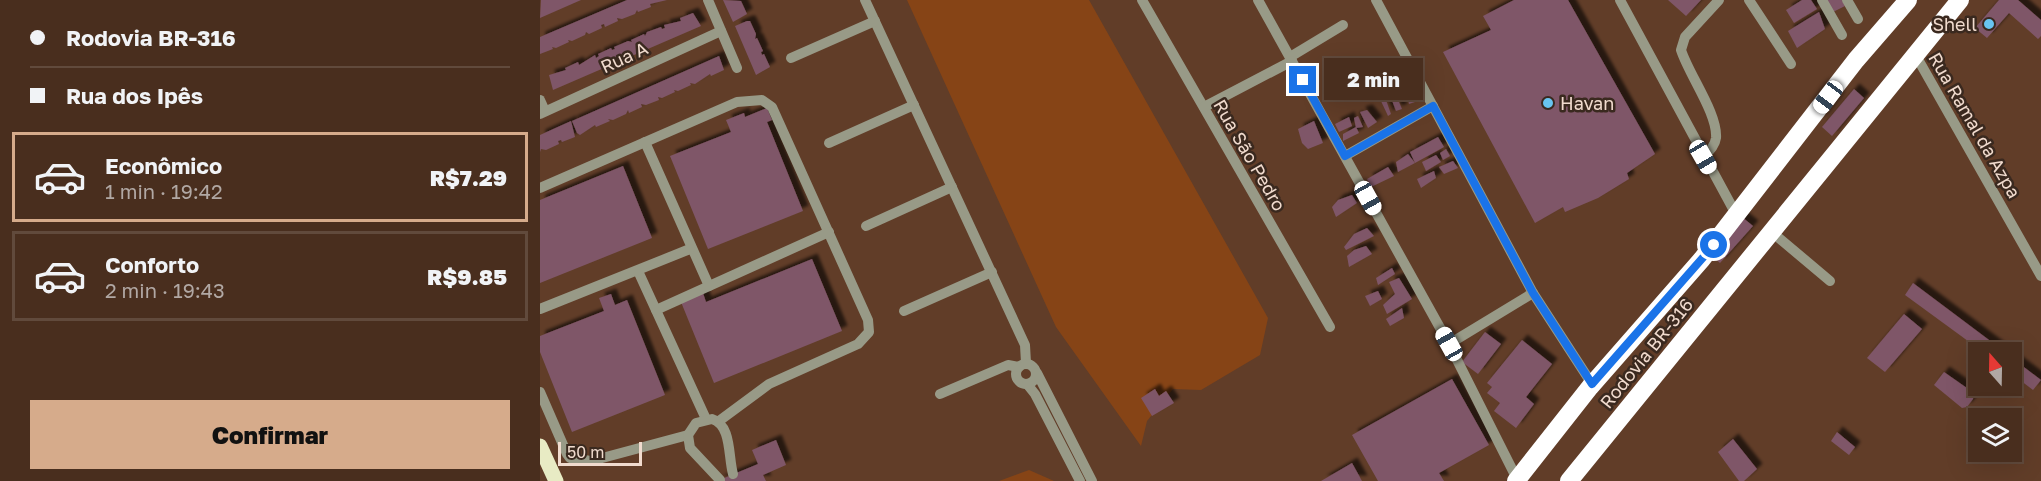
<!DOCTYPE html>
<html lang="pt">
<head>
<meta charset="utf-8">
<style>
	body { margin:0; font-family:"Golos Text",sans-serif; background:#533a2b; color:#f1f3f6; height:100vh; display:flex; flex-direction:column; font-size:22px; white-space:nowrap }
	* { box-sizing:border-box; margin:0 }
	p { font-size:20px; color:#b1a8a4 }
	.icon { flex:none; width:33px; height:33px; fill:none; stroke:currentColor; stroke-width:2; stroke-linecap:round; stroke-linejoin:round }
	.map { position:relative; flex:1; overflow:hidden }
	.drawer { display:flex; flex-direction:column; background:#492e1e; width:540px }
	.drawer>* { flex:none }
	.top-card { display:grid; align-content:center; height:132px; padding:0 30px; background:#492e1e }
	.needle { width:39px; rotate:340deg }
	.buttons { position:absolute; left:1428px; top:342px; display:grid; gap:12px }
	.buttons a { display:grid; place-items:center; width:54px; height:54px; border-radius:0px; background:#492e1e; box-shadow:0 6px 24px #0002,0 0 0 2px #614a3c; font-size:30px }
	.scale { position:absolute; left:18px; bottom:15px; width:84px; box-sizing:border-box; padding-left:6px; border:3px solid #f1dbce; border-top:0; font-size:16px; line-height:21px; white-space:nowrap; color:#f1dbce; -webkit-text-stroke:4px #3a291f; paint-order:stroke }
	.end { position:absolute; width:27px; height:27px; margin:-14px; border:8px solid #1a73e8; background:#fff; box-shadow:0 0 0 3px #fff }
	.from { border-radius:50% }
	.bubble { position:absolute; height:42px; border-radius:0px; background:#492e1e; box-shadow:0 6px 24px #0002,0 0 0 2px #614a3c; font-size:20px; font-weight:800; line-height:42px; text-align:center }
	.car { position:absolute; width:18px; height:36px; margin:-18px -9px; border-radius:8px; box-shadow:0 0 4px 2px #0007; background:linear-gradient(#fff 24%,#345 0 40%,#fff 0 76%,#345 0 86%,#fff 0) }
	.top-card b { display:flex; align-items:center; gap:21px; height:57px; font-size:22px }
	.top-card b+b { border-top:2px solid #614a3c }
	.top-card i { width:15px; height:15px; background:#f1f3f6 }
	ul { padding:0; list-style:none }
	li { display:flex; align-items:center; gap:18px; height:90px; margin:0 12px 9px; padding:0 18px; border:3px solid #614a3c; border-radius:0px }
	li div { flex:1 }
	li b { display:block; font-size:22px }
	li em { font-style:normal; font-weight:800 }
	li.selected { border-color:#d6ab8b }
	li>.icon { width:54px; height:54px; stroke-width:1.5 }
	.button { display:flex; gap:12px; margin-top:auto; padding:12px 30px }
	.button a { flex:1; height:69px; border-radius:0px; background:#d6ab8b; color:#111; font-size:24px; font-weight:800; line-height:69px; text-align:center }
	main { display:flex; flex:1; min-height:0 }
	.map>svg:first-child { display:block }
</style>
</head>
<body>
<main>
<section class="drawer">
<div class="top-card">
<b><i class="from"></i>Rodovia BR-316</b>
<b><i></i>Rua dos Ipês</b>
</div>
<ul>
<li class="selected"><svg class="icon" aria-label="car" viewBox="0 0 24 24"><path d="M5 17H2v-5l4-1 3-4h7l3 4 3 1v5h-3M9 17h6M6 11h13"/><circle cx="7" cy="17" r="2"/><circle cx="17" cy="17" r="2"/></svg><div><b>Econômico</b><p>1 min · 19:42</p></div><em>R$7.29</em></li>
<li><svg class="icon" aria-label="car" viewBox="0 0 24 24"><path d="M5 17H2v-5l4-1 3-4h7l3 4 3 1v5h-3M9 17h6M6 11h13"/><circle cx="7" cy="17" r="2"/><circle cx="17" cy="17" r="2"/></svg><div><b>Conforto</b><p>2 min · 19:43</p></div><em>R$9.85</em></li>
</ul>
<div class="button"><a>Confirmar</a></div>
</section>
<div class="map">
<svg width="1501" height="481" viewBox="0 0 1501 481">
	<defs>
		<filter id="shadow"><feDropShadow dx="5.5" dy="-5.5" stdDeviation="1.5" flood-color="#0009"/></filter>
	</defs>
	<rect width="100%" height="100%" fill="#613d28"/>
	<g fill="#864416">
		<polygon points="367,0 549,0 728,318 720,355 661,390 633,389 607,421 601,446 516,327"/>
		<polygon points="489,470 514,481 459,481"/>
	</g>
	<g fill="#7f5668" filter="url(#shadow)">
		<polygon points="1,0 41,0 0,18"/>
		<polygon points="87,0 127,0 110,4 111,7 98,12 97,10 95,14 82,19 77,18 78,21 65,27 64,24 61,25 62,28 49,34 46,32 45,35 32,41 28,40 29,42 16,48 12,47 13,49 0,54 0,37"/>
		<polygon points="183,0 201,1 207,14 193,22"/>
		<polygon points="974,0 1028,0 1115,154 1087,173 1089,179 1058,198 1025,212 1023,207 995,223 903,52 951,30 943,16"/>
		<polygon points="1128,0 1161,0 1146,16"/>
		<polygon points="1262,0 1271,0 1277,9 1254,23 1246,10"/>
		<polygon points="1287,0 1302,0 1305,6 1293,12"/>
		<polygon points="1459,0 1478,0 1501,20 1501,36 1498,39 1469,13 1447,38 1435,28"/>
		<polygon points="1279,12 1285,29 1257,48 1248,31"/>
		<polygon points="153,13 161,26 13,90 9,75 26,70 25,68 38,62 39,65 55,55 56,58 59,56 58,54 71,48 72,50 75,49 74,47 88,41 92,42 91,40 104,34 105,36 107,32 121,27 122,29 125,28 124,25 141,21 140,18"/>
		<polygon points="207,21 210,21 216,34 215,39 217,38 223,51 221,52 222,55 224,54 230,67 216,75 195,26"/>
		<polygon points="179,56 184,70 171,76 170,74 155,84 150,83 151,85 138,91 134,90 135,92 122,98 118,97 119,100 106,105 101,104 102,107 89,113 88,110 86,114 73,120 68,119 70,121 56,127 55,125 40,135 37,133 32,121"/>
		<polygon points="877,89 881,100 869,104 867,94"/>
		<polygon points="1314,89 1324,98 1292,136 1282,127"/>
		<polygon points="855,93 862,109 856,111 850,95"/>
		<polygon points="846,100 851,114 848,116 841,101"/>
		<polygon points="227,108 232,120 227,122 263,211 168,249 130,156 191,132 186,120 204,113 205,117"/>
		<polygon points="827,110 837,122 828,128 820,112"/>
		<polygon points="818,116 823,127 816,128 814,118"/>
		<polygon points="809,117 812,126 799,132 795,124"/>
		<polygon points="31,121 35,137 22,142 21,140 18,141 19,144 6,150 1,149 0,152 0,135"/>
		<polygon points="774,121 783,143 768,149 762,143 758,129"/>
		<polygon points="816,127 819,133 803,141 803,134"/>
		<polygon points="898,137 904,147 875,163 870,152"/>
		<polygon points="906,149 910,156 903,160 900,153"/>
		<polygon points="868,154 875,163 858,172 856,162"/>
		<polygon points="896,155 901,162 886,171 882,162"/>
		<polygon points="913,161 918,168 904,174 899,167"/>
		<polygon points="83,166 112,238 0,283 0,200"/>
		<polygon points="848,167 854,176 831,187 827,179"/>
		<polygon points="894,171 896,178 881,188 877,179"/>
		<polygon points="812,195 817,203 796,217 792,207 798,200"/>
		<polygon points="1202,217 1213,226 1180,263 1170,254"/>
		<polygon points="827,228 834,236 806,250 804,247 814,234"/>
		<polygon points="826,246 832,254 809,267 807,256 814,250"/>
		<polygon points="272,259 302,331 174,383 141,302 163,293 166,302"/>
		<polygon points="852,268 855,274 838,285 836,278"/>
		<polygon points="859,278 872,299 847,314 843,305 855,294 849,282"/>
		<polygon points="1373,283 1465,352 1443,352 1365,295"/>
		<polygon points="838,291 842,299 830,306 825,296"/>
		<polygon points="71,294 75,305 87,300 125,395 32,432 0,352 0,336 64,311 59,298"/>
		<polygon points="862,308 864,318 850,326 846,319"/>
		<polygon points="1364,314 1382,329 1345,372 1327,358"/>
		<polygon points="945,332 961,344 938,374 922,362"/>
		<polygon points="982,340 1012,364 986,397 994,404 976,428 954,411 960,403 947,393 952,387 947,383"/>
		<polygon points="1472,358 1501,380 1493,390 1472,374"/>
		<polygon points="1404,372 1434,393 1433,399 1427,407 1422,408 1394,385"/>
		<polygon points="912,379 949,445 899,473 904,481 838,481 812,435"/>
		<polygon points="615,389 619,396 626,391 634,403 612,416 601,398"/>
		<polygon points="1297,432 1315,447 1309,455 1291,441"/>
		<polygon points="1193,439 1217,469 1204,481 1199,481 1178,452"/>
		<polygon points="236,440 246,465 223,475 226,481 177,481 218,464 212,450"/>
		<polygon points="812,463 822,481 781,481"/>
	</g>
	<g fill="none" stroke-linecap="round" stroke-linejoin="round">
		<g stroke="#989a87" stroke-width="10">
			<polyline points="168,0 197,68"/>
			<polyline points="325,0 485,345 486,363"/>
			<polyline points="602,0 790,327"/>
			<polyline points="718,0 909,344 977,479"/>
			<polyline points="836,0 993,293 1052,384"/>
			<polyline points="1080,0 1197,216"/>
			<polyline points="1209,0 1251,64"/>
			<polyline points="1282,0 1302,35"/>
			<polyline points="1307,0 1318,19"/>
			<polyline points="1375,54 1501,276"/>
			<polyline points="750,57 803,25"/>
			<polyline points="251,58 335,21"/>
			<polyline points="0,100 5,111"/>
			<polyline points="664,107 752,61"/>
			<polyline points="0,114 181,31"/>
			<polyline points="105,142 169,286"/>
			<polyline points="289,143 374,105"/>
			<polyline points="805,156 893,106"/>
			<path d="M1163,157c6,-5 12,-11 13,-19 2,-24 -27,-63 -35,-88l4,-13 34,-37"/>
			<polyline points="0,188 197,102 222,100 232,107 328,320 329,332 318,344 229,384 179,421"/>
			<polyline points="326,226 412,187"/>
			<polyline points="1233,233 1290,281"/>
			<polyline points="98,271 166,419"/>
			<polyline points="0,309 150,249"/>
			<polyline points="116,310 289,232"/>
			<polyline points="364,311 452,272"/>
			<polyline points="909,344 993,293"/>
			<circle cx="486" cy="374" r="10"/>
			<polyline points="497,373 552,481"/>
			<polyline points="487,384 495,394 540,481"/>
			<polyline points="0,392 27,454 30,458 51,461 148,435"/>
			<polyline points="400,394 468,365 479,367"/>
			<path d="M180,480l-30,-32 -2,-13 8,-12 16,-4c20,6 16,38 21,55"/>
		</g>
		<polyline stroke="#e8ebc4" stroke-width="15" points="0,446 16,481"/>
		<g stroke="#fff" stroke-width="18">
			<polyline points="976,481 1050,387 1162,259 1316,60 1368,0"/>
			<polyline points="1029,481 1420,0"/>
		</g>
	</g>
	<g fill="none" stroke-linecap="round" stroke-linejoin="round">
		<polyline stroke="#1a73e8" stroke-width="8" points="763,80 805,156 893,106 993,293 1052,384 1174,245"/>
	</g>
	<g fill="#68c4f0" stroke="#3a291f" stroke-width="2">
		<circle cx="1449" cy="24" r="6"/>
		<circle cx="1008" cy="103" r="6"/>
	</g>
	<g text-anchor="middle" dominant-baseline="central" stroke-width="5" stroke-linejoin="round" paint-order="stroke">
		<g font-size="18" fill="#f1dbce" stroke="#3a291f" text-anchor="end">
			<text x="1437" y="24">Shell</text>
			<text x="1020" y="103" text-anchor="start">Havan</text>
		</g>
		<g font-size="18" fill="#f1dbce" stroke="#3a291f">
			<text transform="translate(84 57) rotate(-25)">Rua A</text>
			<text transform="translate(1435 125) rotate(60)">Rua Ramal da Azpa</text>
			<text transform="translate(710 155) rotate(60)">Rua São Pedro</text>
			<text transform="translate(1106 353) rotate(-51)">Rodovia BR-316</text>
		</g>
	</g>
</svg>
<div class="buttons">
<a><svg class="needle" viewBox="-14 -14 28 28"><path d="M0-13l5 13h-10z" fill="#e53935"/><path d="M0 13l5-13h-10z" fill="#b1a8a4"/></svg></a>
<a><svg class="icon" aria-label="layers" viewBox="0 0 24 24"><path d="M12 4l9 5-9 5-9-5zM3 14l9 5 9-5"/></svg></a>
</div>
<div class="scale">50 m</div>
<i class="end from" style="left:1174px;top:245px"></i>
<i class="end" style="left:763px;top:80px"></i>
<div class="bubble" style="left:784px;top:58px;width:99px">2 min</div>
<i class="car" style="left:1288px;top:97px;rotate:217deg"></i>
<i class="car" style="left:1163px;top:157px;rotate:150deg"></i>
<i class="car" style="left:828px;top:198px;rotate:151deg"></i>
<i class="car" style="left:909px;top:344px;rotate:331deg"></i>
</div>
</main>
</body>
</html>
